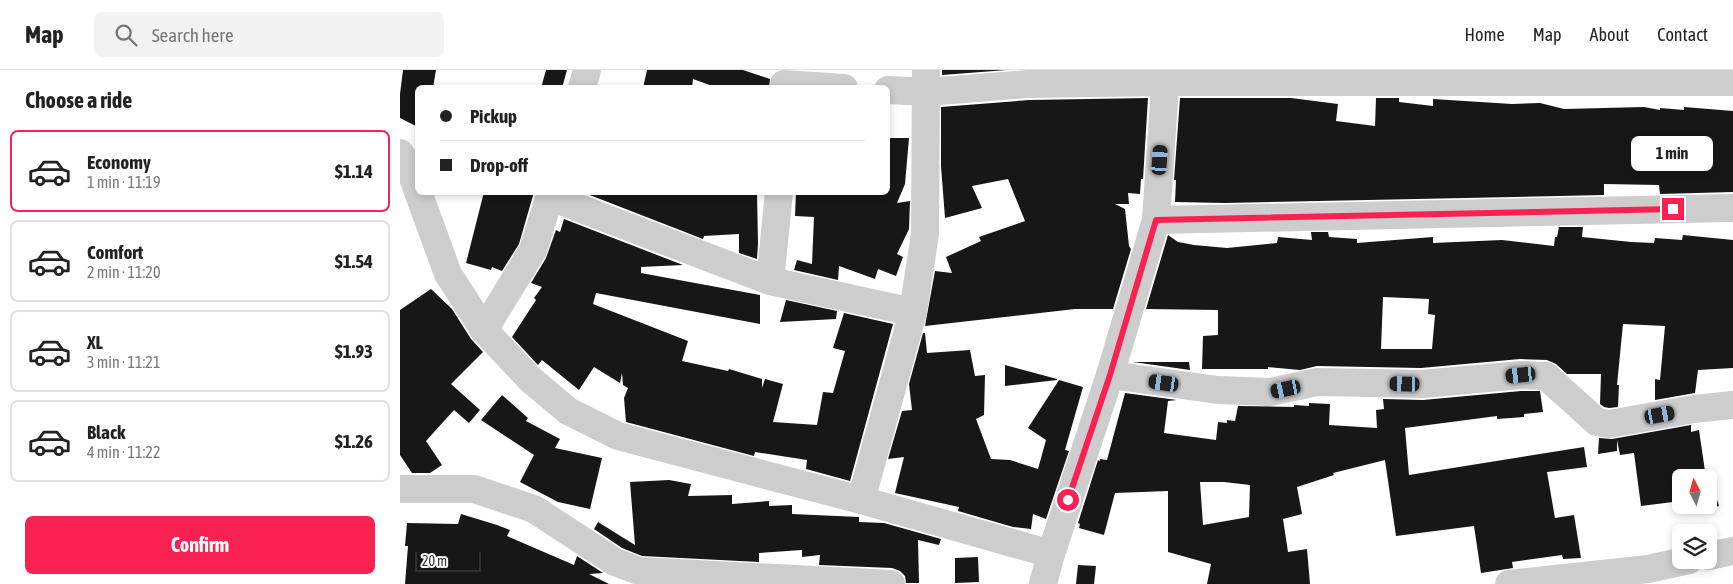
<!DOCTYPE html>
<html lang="en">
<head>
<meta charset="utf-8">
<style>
	body { margin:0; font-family:"Asap Condensed",sans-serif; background:#f2f2f2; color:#222; height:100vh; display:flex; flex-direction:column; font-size:19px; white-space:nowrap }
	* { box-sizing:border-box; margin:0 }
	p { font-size:16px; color:#767676 }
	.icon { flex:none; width:28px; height:28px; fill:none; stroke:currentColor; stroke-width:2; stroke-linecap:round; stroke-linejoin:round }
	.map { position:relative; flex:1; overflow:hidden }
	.details { display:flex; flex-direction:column; background:#fff; width:400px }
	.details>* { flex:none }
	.hud { position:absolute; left:15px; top:15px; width:475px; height:110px; border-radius:8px; box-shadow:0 2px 8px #0003; display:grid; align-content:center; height:110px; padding:0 25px; background:#fff }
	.needle { width:32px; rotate:354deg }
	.tools { position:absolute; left:1272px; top:399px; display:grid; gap:10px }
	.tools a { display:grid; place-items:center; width:45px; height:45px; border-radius:8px; background:#fff; box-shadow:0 2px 8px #0003; font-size:25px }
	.scale { position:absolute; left:15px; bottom:12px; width:66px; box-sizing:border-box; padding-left:5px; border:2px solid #303030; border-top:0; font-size:14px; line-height:18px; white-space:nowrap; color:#303030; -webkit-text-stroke:4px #fff; paint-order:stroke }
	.end { position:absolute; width:22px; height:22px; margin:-11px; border:6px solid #f72252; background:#fff; box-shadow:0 0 0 2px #fff }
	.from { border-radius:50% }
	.bubble { position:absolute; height:35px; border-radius:8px; background:#fff; box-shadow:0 2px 8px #0003; font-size:16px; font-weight:700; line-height:35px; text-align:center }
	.car { position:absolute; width:15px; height:30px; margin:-15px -8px; border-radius:6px; box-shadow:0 0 4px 1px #0007; background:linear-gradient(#222 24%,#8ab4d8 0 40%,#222 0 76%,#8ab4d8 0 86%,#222 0) }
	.hud b { display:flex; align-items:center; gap:18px; height:48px; font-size:19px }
	.hud b+b { border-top:1px solid #e0e0e0 }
	.hud i { width:12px; height:12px; background:#222 }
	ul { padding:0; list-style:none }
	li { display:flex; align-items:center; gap:15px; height:82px; margin:0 10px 8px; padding:0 15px; border:2px solid #e0e0e0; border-radius:8px }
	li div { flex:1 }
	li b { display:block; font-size:19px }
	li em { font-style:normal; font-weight:700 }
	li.current { border-color:#f72252 }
	li>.icon { width:45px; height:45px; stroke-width:1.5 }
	h2 { padding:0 25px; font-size:22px; line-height:60px }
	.primary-button { display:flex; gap:10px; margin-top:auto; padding:10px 25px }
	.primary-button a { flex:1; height:58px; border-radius:8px; background:#f72252; color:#fff; font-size:20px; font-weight:700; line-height:58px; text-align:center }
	header { display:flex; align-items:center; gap:30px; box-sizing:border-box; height:70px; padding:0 25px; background:#fff; border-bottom:1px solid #e0e0e0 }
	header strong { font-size:24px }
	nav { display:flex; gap:28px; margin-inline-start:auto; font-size:18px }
	.search { width:350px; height:45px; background:#f2f2f2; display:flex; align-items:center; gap:12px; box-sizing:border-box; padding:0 18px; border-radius:8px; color:#767676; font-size:19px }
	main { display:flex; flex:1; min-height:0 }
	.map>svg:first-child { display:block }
</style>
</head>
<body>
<header>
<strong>Map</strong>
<div class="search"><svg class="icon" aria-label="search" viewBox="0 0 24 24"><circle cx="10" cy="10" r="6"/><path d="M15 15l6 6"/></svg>Search here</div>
<nav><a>Home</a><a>Map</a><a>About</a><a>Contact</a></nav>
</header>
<main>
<section class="details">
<h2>Choose a ride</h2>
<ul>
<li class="current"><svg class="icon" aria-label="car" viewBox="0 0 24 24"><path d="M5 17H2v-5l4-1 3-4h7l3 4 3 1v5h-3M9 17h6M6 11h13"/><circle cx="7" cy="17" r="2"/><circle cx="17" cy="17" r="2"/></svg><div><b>Economy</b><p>1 min · 11:19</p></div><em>$1.14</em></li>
<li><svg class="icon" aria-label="car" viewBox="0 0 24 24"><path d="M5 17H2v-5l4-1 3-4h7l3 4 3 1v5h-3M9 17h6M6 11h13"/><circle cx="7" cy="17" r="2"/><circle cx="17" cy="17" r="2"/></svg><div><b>Comfort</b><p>2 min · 11:20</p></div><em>$1.54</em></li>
<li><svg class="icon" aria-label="car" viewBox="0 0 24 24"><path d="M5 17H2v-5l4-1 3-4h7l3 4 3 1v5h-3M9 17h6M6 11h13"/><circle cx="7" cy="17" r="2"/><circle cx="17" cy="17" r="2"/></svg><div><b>XL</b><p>3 min · 11:21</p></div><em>$1.93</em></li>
<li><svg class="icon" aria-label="car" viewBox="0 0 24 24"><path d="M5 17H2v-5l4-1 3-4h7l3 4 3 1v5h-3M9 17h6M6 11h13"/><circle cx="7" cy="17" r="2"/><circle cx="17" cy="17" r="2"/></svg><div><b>Black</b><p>4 min · 11:22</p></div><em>$1.26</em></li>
</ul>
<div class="primary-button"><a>Confirm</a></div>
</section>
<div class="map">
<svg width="1333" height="514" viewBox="0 0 1333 514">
	<rect width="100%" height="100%" fill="#fff"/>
	<g fill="#171717" fill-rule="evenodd">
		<polygon points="3,0 36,0 33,18 18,18 18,57 0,48 0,24"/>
		<polygon points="146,0 167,0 162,18 141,18"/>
		<polygon points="247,0 343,0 370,9 369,18 318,18 293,9 292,18 243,18"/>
		<polygon points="542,0 607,0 542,5"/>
		<polygon points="748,28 743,109 741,109 740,124 728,123 729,134 715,134 725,139 729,176 731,179 713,239 675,239 525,256 535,201 552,203 546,187 581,171 579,167 625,151 608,109 572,116 582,138 545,148 541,96 541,37 629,30"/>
		<polygon points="780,28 891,28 938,34 936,51 975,56 976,28 999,28 999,32 1033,36 1033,29 1112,34 1140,33 1164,39 1244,37 1260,40 1260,38 1284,40 1284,37 1333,41 1333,122 1260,124 1259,115 1204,114 1204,125 825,133 775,132 776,110 774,110"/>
		<polygon points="488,68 509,68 505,114 497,133 510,131 509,159 497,184 503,187 496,206 478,199 475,209 439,196 438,210 394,200 397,190 412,194 414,147 395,146 396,122 488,122"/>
		<polygon points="84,122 134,122 119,174 102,201 92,197 91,200 66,193"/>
		<polygon points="182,122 357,122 358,173 357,189 339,183 339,164 304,166 303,169"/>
		<polygon points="164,149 283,195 241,197 241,203 360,225 360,254 196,223 193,234 288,271 282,291 328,301 329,299 362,309 362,318 365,309 383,314 373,352 417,355 423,322 433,323 445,281 433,278 444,243 493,254 450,411 406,399 407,390 355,382 354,386 226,352 224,328 228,318 223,315 222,303 220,313 194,297 179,320 142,290 138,295 112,267 136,230 134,228 142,217 131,213 146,188 156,160 160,162"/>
		<path d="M1159,157h24l-1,10 49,5 23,1 1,-5 27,2 1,-5 50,5v128l-35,2 -3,23 -40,7v-21l5,1 5,-54 -42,-2 -6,61h2l-1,22 -9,1 -5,-1 -4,-3 1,-30h-34l-11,-10 -9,-4 -27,-1 -99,9 -104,-2 -17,4 -32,-3v2h-66l1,-33 15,-1v-25l-72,-1 22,-74 10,7 16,3 33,3 50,-5 1,-6 34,3 -1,-8h17l1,5 28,2v4l76,-6v6l69,-3 52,6 1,-9h2zM983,227l46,2 -1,15 7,1 -3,34h-51z"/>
		<polygon points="31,219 52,239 71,269 83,282 51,314 80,340 69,353 54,340 26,371 42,395 30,403 12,403 0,385 0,240"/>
		<polygon points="386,230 437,241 436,249 380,252"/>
		<polygon points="523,263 525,263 527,283 570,280 575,306 585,305 584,345 576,349 591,389 610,390 638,399 646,370 628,358 659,310 683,317 665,380 669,381 646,449 633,444 631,459 613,457 558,441 559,437 495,423 504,387 488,389 502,341 512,340 509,314"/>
		<polygon points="733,292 789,292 790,300"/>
		<polygon points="605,295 657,309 657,310 605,316"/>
		<path d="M1121,321h19l3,21 -19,2v3l-27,2v-3l-92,12 4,47 175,-28 3,20 -40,5 8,46 19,-3 7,43 -18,1 -1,-4 -50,7 1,6 -32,5 -7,-47 -78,10 -11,-76 -52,13 1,2 -37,12 5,27 -19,5 5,33 19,-3 3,35h-103l4,-20 -43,-12v-61l-53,2 -11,42 -25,-7 1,-4 -2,-1 20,-63 2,1v-2l7,1 18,-67 52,7 -9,1 -4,32 52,7 2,-18 9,1v-3l8,1 3,-15 56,1v-2l15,1v-3l21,1 -1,21 48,3 -1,-18 8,-1 -1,-10 40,1zM800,412h24l26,3 -1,32 -46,8z"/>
		<polygon points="102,325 128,348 126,351 160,369 155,378 202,388 190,439 158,432 120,412 134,385 81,350"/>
		<polygon points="1291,355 1291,362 1299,360 1306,408 1281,408 1281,431 1241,436 1234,383 1220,385 1217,370 1217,381 1198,384 1199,368 1212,369"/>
		<polygon points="269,410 291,414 288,426 332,425 332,434 369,431 369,436 392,435 392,444 459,447 459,452 484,453 541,469 539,475 518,470 519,513 506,513 505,506 500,501 492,498 419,495 420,485 402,487 402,480 359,483 359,492 242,486 222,478 194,459 198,452 235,475 230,412"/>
		<polygon points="1311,410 1319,436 1290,444 1287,435 1309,435 1309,411"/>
		<polygon points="61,444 97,455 110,460 107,466 174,495 177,486 203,503 189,504 209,514 5,514 8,476 5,476 7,453 58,454"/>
		<polygon points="578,487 579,512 555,513 555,488"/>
		<polygon points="678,495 696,496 694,514 676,514"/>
	</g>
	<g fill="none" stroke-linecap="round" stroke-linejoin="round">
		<g stroke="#cdcdcd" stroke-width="28">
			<polyline points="384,14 444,18"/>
			<polyline points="182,18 187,0"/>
			<polyline points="488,20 527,22 628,14 766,12 1333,12"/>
			<polyline points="0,83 8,95 18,121"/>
			<polyline points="18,122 48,204 84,260 130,309 168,341 218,366 461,430 651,484"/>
			<polyline points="150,127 370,211 513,242"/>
			<polyline points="756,150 1333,138"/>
			<polyline points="370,211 379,122"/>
			<polyline points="84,260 133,180 151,122"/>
			<polyline points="710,305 818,320 870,322 917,312 1022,314 1121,305 1146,306 1197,352 1209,354 1294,339 1333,335"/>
			<polyline points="0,419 74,419 134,439 215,492 239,501 491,514"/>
			<polyline points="461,430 513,242 525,164 526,0"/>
			<polyline points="1309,486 1333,481"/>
			<polyline points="643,514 651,484 710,305 756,150 766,0"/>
			<polyline points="1109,514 1248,499 1289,490"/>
		</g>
	</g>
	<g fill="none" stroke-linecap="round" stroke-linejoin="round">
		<polyline stroke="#f72252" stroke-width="6" points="668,430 710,305 756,150 1273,139"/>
	</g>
</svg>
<div class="tools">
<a><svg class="needle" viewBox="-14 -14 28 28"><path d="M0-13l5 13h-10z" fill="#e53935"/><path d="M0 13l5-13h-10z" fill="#767676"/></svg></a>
<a><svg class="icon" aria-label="layers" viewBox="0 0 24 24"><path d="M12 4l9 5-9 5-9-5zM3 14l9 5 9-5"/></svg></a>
</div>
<div class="scale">20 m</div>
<i class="end from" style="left:668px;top:430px"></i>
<i class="end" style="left:1273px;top:139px"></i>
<div class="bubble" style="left:1231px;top:66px;width:82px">1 min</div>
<i class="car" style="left:760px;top:90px;rotate:4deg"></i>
<i class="car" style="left:1121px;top:305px;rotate:264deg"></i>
<i class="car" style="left:764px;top:313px;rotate:278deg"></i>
<i class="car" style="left:1005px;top:314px;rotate:271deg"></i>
<i class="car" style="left:886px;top:319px;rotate:258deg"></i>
<i class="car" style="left:1260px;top:345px;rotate:80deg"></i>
<div class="hud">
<b><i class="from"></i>Pickup</b>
<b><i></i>Drop-off</b>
</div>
</div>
</main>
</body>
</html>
